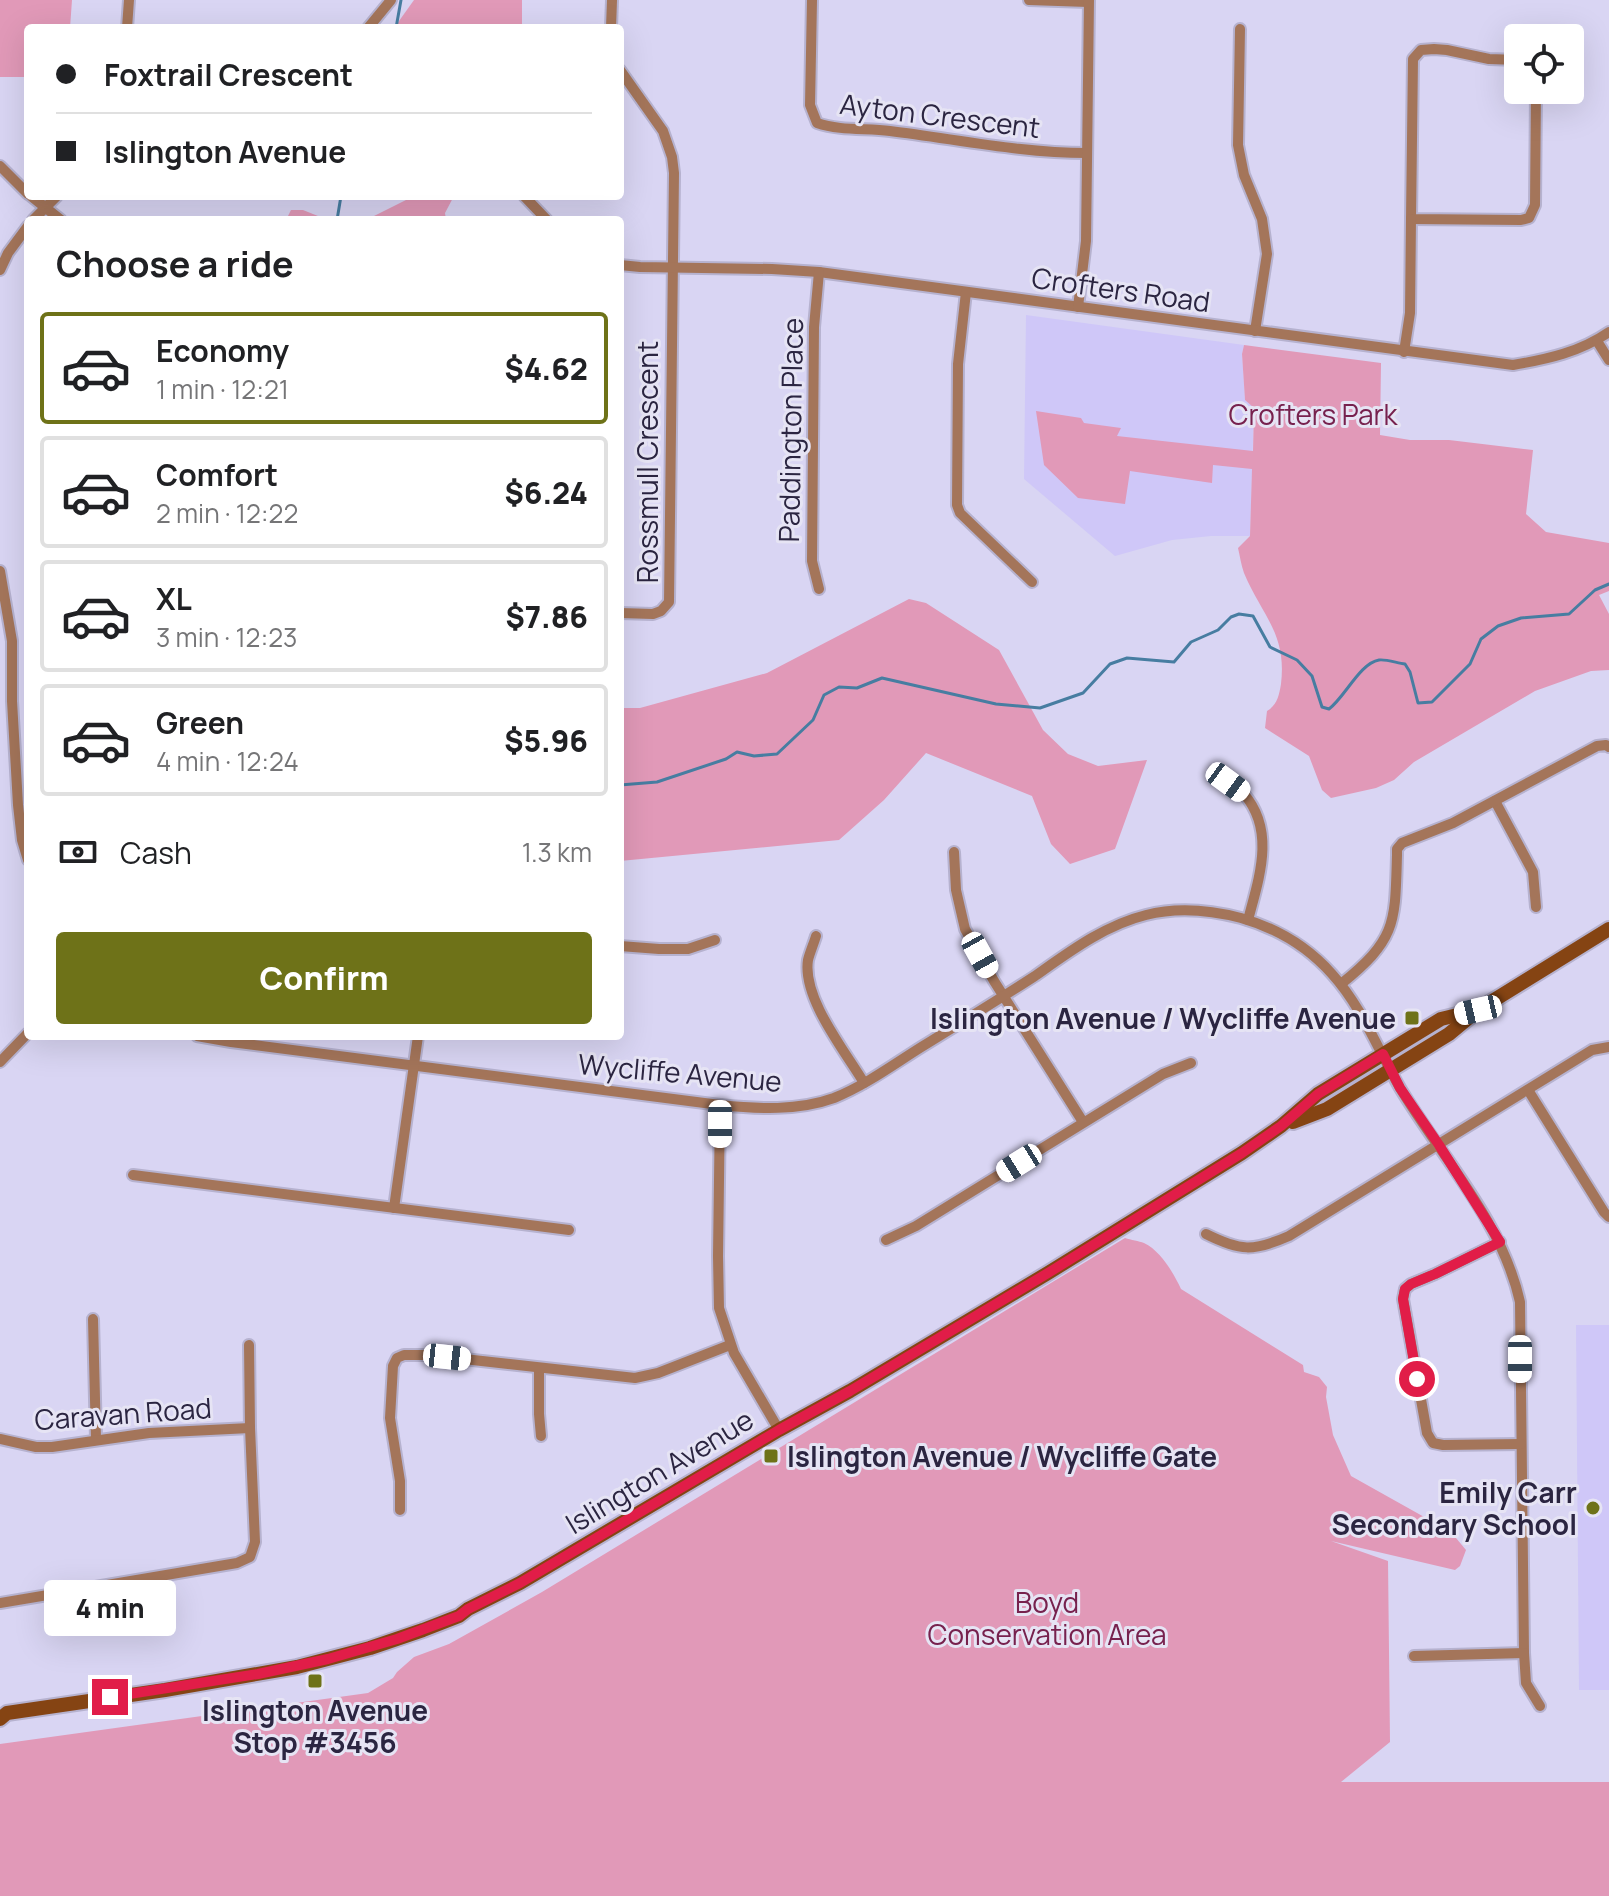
<!DOCTYPE html>
<html lang="en">
<head>
<meta charset="utf-8">
<style>
	body { margin:0; font-family:Manrope,sans-serif; background:#f2f2f2; color:#202124; height:100vh; display:flex; flex-direction:column; font-size:30px; white-space:nowrap }
	* { box-sizing:border-box; margin:0 }
	p { font-size:26px; color:#757577 }
	.icon { flex:none; width:44px; height:44px; fill:none; stroke:currentColor; stroke-width:2; stroke-linecap:round; stroke-linejoin:round }
	.map { position:relative; flex:1; overflow:hidden }
	.drawer { position:absolute; left:24px; top:216px; width:600px; height:824px; display:flex; flex-direction:column; background:#fff; border-radius:8px; box-shadow:0 8px 32px #0002 }
	.drawer>* { flex:none }
	.banner { position:absolute; left:24px; top:24px; width:600px; height:176px; border-radius:8px; box-shadow:0 8px 32px #0002; display:grid; align-content:center; height:176px; padding:0 32px; background:#fff }
	.tools { position:absolute; left:1504px; top:24px; display:grid; gap:16px }
	.tools a { display:grid; place-items:center; width:80px; height:80px; border-radius:8px; background:#fff; box-shadow:0 8px 32px #0002; font-size:40px }
	.end { position:absolute; width:36px; height:36px; margin:-18px; border:10px solid #e11d48; background:#fff; box-shadow:0 0 0 4px #fff }
	.from { border-radius:50% }
	.bubble { position:absolute; height:56px; border-radius:8px; background:#fff; box-shadow:0 8px 32px #0002; font-size:26px; font-weight:800; line-height:56px; text-align:center }
	.car { position:absolute; width:24px; height:48px; margin:-24px -12px; border-radius:10px; box-shadow:0 0 6px 2px #0007; background:linear-gradient(#fff 24%,#345 0 40%,#fff 0 76%,#345 0 86%,#fff 0) }
	.banner b { display:flex; align-items:center; gap:28px; height:76px; font-size:30px }
	.banner b+b { border-top:2px solid #e0e0e0 }
	.banner i { width:20px; height:20px; background:#202124 }
	ul { padding:0; list-style:none }
	li { display:flex; align-items:center; gap:24px; height:112px; margin:0 16px 12px; padding:0 16px; border:4px solid #e0e0e0; border-radius:8px }
	li div { flex:1 }
	li b { display:block; font-size:30px }
	li em { font-style:normal; font-weight:800 }
	li.active { border-color:#6e7218 }
	li>.icon { width:72px; height:72px; stroke-width:1.5 }
	h2 { padding:0 32px; font-size:36px; line-height:96px }
	.pay { display:flex; align-items:center; gap:20px; height:88px; padding:0 32px; font-size:30px }
	.pay p { margin-inline-start:auto }
	.cta { display:flex; gap:16px; margin-top:auto; padding:16px 32px }
	.cta a { flex:1; height:92px; border-radius:8px; background:#6e7218; color:#fff; font-size:32px; font-weight:800; line-height:92px; text-align:center }
	.map>svg:first-child { display:block }
</style>
</head>
<body>
<div class="map">
<svg width="1609" height="1896" viewBox="0 0 1609 1896">
	<rect width="100%" height="100%" fill="#d9d5f3"/>
	<g fill="#cfc7f8">
		<polygon points="1026,315 1244,345 1242,354 1245,400 1254,408 1250,536 1211,536 1172,540 1115,556 1024,479"/>
		<polygon points="1576,1325 1609,1325 1609,1690 1579,1690"/>
	</g>
	<g fill="#e199b8">
		<polygon points="0,0 72,0 70,28 28,28 28,77 0,77"/>
		<polygon points="414,0 522,0 522,28 394,28"/>
		<polygon points="414,196 454,196 445,213 446,220 366,220"/>
		<polygon points="291,210 303,210 328,220 286,220"/>
		<path d="M1244,345l137,18 -1,72 30,5h39l84,10 -7,64 20,18 63,11v48l-10,4 10,19v56l-18,1 -56,20 -121,71 -20,18 -18,8 -45,10 -9,-8 -13,-34 -44,-28 2,-17c10,-6 12,-15 14,-27 6,-51 -19,-68 -37,-111 -3,-8 -4,-17 -6,-25l12,-12 2,-67 -39,-4 -1,18 -82,-12 -5,33 -47,-6 -34,-33 -8,-54 45,7 3,5 37,5 -4,8 136,15 1,-43 -9,-8 -3,-46z"/>
		<polygon points="909,599 926,603 999,650 1043,730 1068,754 1098,766 1147,760 1115,849 1070,864 1051,844 1032,796 926,753 884,800 839,840 620,861 620,708 640,708 767,673"/>
		<path d="M1125,1238c6,2 14,3 19,5 17,8 30,31 37,46l122,76 1,7 15,5 8,10 -1,10 7,38 18,41 100,56 15,18 -6,16 -5,4 -124,-29 57,20 2,181 -49,40h268v114h-1609v-152l368,-51 25,-15 4,-6 17,-15 35,-13 93,-52z"/>
	</g>
	<g fill="none" stroke-linecap="round" stroke-linejoin="round">
		<g stroke="#477da1" stroke-width="3">
			<polyline points="396,28 401,0"/>
			<polyline points="337,220 341,196"/>
			<path d="M620,785l37,-3 69,-23 11,-7 17,4 23,-2 36,-34 11,-25 15,-8 18,1 25,-10 114,26 44,4 43,-15 27,-29 17,-6 47,4 17,-20 27,-12 13,-13 8,-3 14,2 17,31 27,13 15,16 10,31 7,2c16,-12 31,-46 50,-49 7,-1 18,3 26,4l5,8 8,31 14,-1 38,-38 11,-25 17,-13 23,-8 48,-4 26,-24 14,-6"/>
		</g>
		<g stroke="#b6b2cf" stroke-width="14">
			<g id="street">
				<path d="M812,0l-2,105 7,18c23,8 49,5 73,8 66,8 131,22 197,22"/>
				<polyline points="1029,0 1088,2"/>
				<polyline points="127,28 129,0"/>
				<polyline points="368,28 391,0"/>
				<polyline points="611,28 612,0"/>
				<polyline points="1240,29 1238,145 1244,175 1262,219 1267,254 1255,331"/>
				<polyline points="1518,60 1489,59 1447,50 1434,49 1421,50 1413,59 1411,219 1521,220 1529,218 1535,205 1536,90"/>
				<polyline points="620,70 663,131 672,157 674,173 669,602 661,611 653,614 620,613"/>
				<polyline points="0,166 28,194"/>
				<polyline points="31,196 61,220"/>
				<polyline points="524,196 547,220"/>
				<polyline points="33,220 57,196"/>
				<path d="M620,265l20,2 132,2 47,3 694,93c35,-6 67,-13 96,-33"/>
				<polyline points="0,270 8,253 28,226"/>
				<polyline points="966,292 958,364 957,505 960,513 1032,582"/>
				<polyline points="1078,307 1086,241 1089,0"/>
				<polyline points="1597,341 1609,360"/>
				<polyline points="1404,352 1410,313 1411,219"/>
				<polyline points="0,571 12,641 12,701 18,805 22,840 28,860"/>
				<polyline points="819,589 812,561 814,327 819,272"/>
				<path d="M1214,771c9,7 22,14 30,23 32,37 15,84 4,126"/>
				<polyline points="1495,801 1533,872 1536,907"/>
				<polyline points="954,852 956,890 965,929 994,981 1083,1122"/>
				<path d="M816,936c-2,7 -6,16 -8,24 -6,38 37,91 56,123"/>
				<polyline points="620,946 659,949 688,949 715,940"/>
				<path d="M1341,984c56,-45 54,-61 56,-129v-6l5,-6 51,-20 144,-77 9,-1 3,2"/>
				<path d="M197,1036l34,6 489,63c38,4 78,6 114,-7 32,-13 60,-34 89,-52 37,-23 75,-46 112,-70 34,-24 70,-51 111,-61 31,-8 64,-5 95,3 35,10 67,29 91,56 30,33 46,76 68,114 42,70 102,133 120,214l4,351 2,30 14,23"/>
				<polyline points="0,1062 28,1033"/>
				<polyline points="1528,1090 1604,1212 1609,1217"/>
				<polyline points="720,1105 718,1256 719,1308 734,1353 779,1430"/>
				<polyline points="133,1175 569,1230"/>
				<polyline points="394,1208 418,1036"/>
				<path d="M1206,1234c34,17 47,18 83,2l303,-186 17,-3"/>
				<polyline points="886,1240 916,1226 1163,1074 1191,1063"/>
				<polyline points="1500,1242 1435,1274 1411,1284 1405,1289 1403,1299 1427,1433 1433,1443 1443,1445 1521,1444"/>
				<polyline points="93,1319 96,1439"/>
				<polyline points="539,1368 539,1414 541,1436"/>
				<polyline points="0,1439 36,1447 52,1447 149,1433 250,1428"/>
				<polyline points="400,1510 400,1481 390,1418 393,1366 397,1358 404,1355 428,1355 635,1378 658,1373 730,1345"/>
				<polyline points="0,1603 237,1563 250,1557 255,1542 250,1428 249,1345"/>
				<polyline points="1414,1656 1524,1653"/>
			</g>
		</g>
		<g stroke="#b6b2cf" stroke-width="18">
			<g id="secondary">
				<polyline points="1293,1122 1327,1109 1449,1034 1478,1010 1609,929"/>
				<polyline points="0,1719 7,1713 165,1690 297,1667 370,1648 423,1630 459,1616 468,1609 520,1583 779,1430 850,1391 1048,1273 1242,1153 1281,1126 1318,1094 1441,1019 1478,1010"/>
			</g>
		</g>
		<use href="#street" stroke="#a4755a" stroke-width="10"/>
		<use href="#secondary" stroke="#854413" stroke-width="14"/>
	</g>
	<g fill="none" stroke-linecap="round" stroke-linejoin="round">
		<polyline stroke="#e11d48" stroke-width="10" points="110,1697 258,1674 328,1659 397,1639 459,1616 468,1609 520,1583 779,1430 850,1391 1048,1273 1242,1153 1281,1126 1318,1094 1383,1054 1400,1088 1439,1145 1500,1242 1435,1274 1411,1284 1405,1289 1403,1299 1417,1379"/>
	</g>
	<g fill="#6e7218" stroke="#e6e4f4" stroke-width="3">
		<rect x="1404" y="1010" width="16" height="16" rx="4"/>
		<rect x="763" y="1448" width="16" height="16" rx="4"/>
		<circle cx="1593" cy="1508" r="8"/>
		<rect x="307" y="1673" width="16" height="16" rx="4"/>
	</g>
	<g text-anchor="middle" dominant-baseline="central" stroke-width="6" stroke-linejoin="round" paint-order="stroke">
		<g font-size="28" fill="#2b2541" stroke="#e6e4f4">
			<text transform="translate(940 115) rotate(7)">Ayton Crescent</text>
			<text transform="translate(1121 289) rotate(8)">Crofters Road</text>
			<text transform="translate(790 430) rotate(-89)">Paddington Place</text>
			<text transform="translate(647 462) rotate(-90)">Rossmull Crescent</text>
			<text transform="translate(680 1072) rotate(5)">Wycliffe Avenue</text>
			<text transform="translate(123 1413) rotate(-4)">Caravan Road</text>
			<text transform="translate(659 1471) rotate(-31)">Islington Avenue</text>
		</g>
		<g font-size="28" fill="#77214e" stroke="#e6e4f4">
			<text x="1313" y="414">Crofters Park</text>
			<text x="1047" y="1602">Boyd<tspan x="1047" dy="32">Conservation Area</tspan></text>
		</g>
		<g font-size="28" font-weight="bold" fill="#2b2541" stroke="#e6e4f4" text-anchor="end">
			<text x="1396" y="1018">Islington Avenue / Wycliffe Avenue</text>
			<text x="787" y="1456" text-anchor="start">Islington Avenue / Wycliffe Gate</text>
			<text x="1577" y="1492">Emily Carr<tspan x="1577" dy="32">Secondary School</tspan></text>
			<text x="315" y="1710" text-anchor="middle">Islington Avenue<tspan x="315" dy="32">Stop #3456</tspan></text>
		</g>
	</g>
</svg>
<div class="tools">
<a><svg class="icon" aria-label="locate" viewBox="0 0 24 24"><circle cx="12" cy="12" r="6"/><path d="M12 2v4M12 18v4M2 12h4M18 12h4"/></svg></a>
</div>
<i class="end from" style="left:1417px;top:1379px"></i>
<i class="end" style="left:110px;top:1697px"></i>
<div class="bubble" style="left:44px;top:1580px;width:132px">4 min</div>
<i class="car" style="left:1228px;top:782px;rotate:126deg"></i>
<i class="car" style="left:980px;top:955px;rotate:151deg"></i>
<i class="car" style="left:1478px;top:1010px;rotate:257deg"></i>
<i class="car" style="left:720px;top:1124px;rotate:180deg"></i>
<i class="car" style="left:1019px;top:1163px;rotate:238deg"></i>
<i class="car" style="left:447px;top:1357px;rotate:96deg"></i>
<i class="car" style="left:1520px;top:1359px;rotate:180deg"></i>
<div class="banner">
<b><i class="from"></i>Foxtrail Crescent</b>
<b><i></i>Islington Avenue</b>
</div>
<section class="drawer">
<h2>Choose a ride</h2>
<ul>
<li class="active"><svg class="icon" aria-label="car" viewBox="0 0 24 24"><path d="M5 17H2v-5l4-1 3-4h7l3 4 3 1v5h-3M9 17h6M6 11h13"/><circle cx="7" cy="17" r="2"/><circle cx="17" cy="17" r="2"/></svg><div><b>Economy</b><p>1 min · 12:21</p></div><em>$4.62</em></li>
<li><svg class="icon" aria-label="car" viewBox="0 0 24 24"><path d="M5 17H2v-5l4-1 3-4h7l3 4 3 1v5h-3M9 17h6M6 11h13"/><circle cx="7" cy="17" r="2"/><circle cx="17" cy="17" r="2"/></svg><div><b>Comfort</b><p>2 min · 12:22</p></div><em>$6.24</em></li>
<li><svg class="icon" aria-label="car" viewBox="0 0 24 24"><path d="M5 17H2v-5l4-1 3-4h7l3 4 3 1v5h-3M9 17h6M6 11h13"/><circle cx="7" cy="17" r="2"/><circle cx="17" cy="17" r="2"/></svg><div><b>XL</b><p>3 min · 12:23</p></div><em>$7.86</em></li>
<li><svg class="icon" aria-label="car" viewBox="0 0 24 24"><path d="M5 17H2v-5l4-1 3-4h7l3 4 3 1v5h-3M9 17h6M6 11h13"/><circle cx="7" cy="17" r="2"/><circle cx="17" cy="17" r="2"/></svg><div><b>Green</b><p>4 min · 12:24</p></div><em>$5.96</em></li>
</ul>
<div class="pay"><svg class="icon" aria-label="cash" viewBox="0 0 24 24"><path d="M3 7h18v10H3z"/><circle cx="12" cy="12" r="2"/></svg>Cash<p>1.3 km</p></div>
<div class="cta"><a>Confirm</a></div>
</section>
</div>
</body>
</html>
